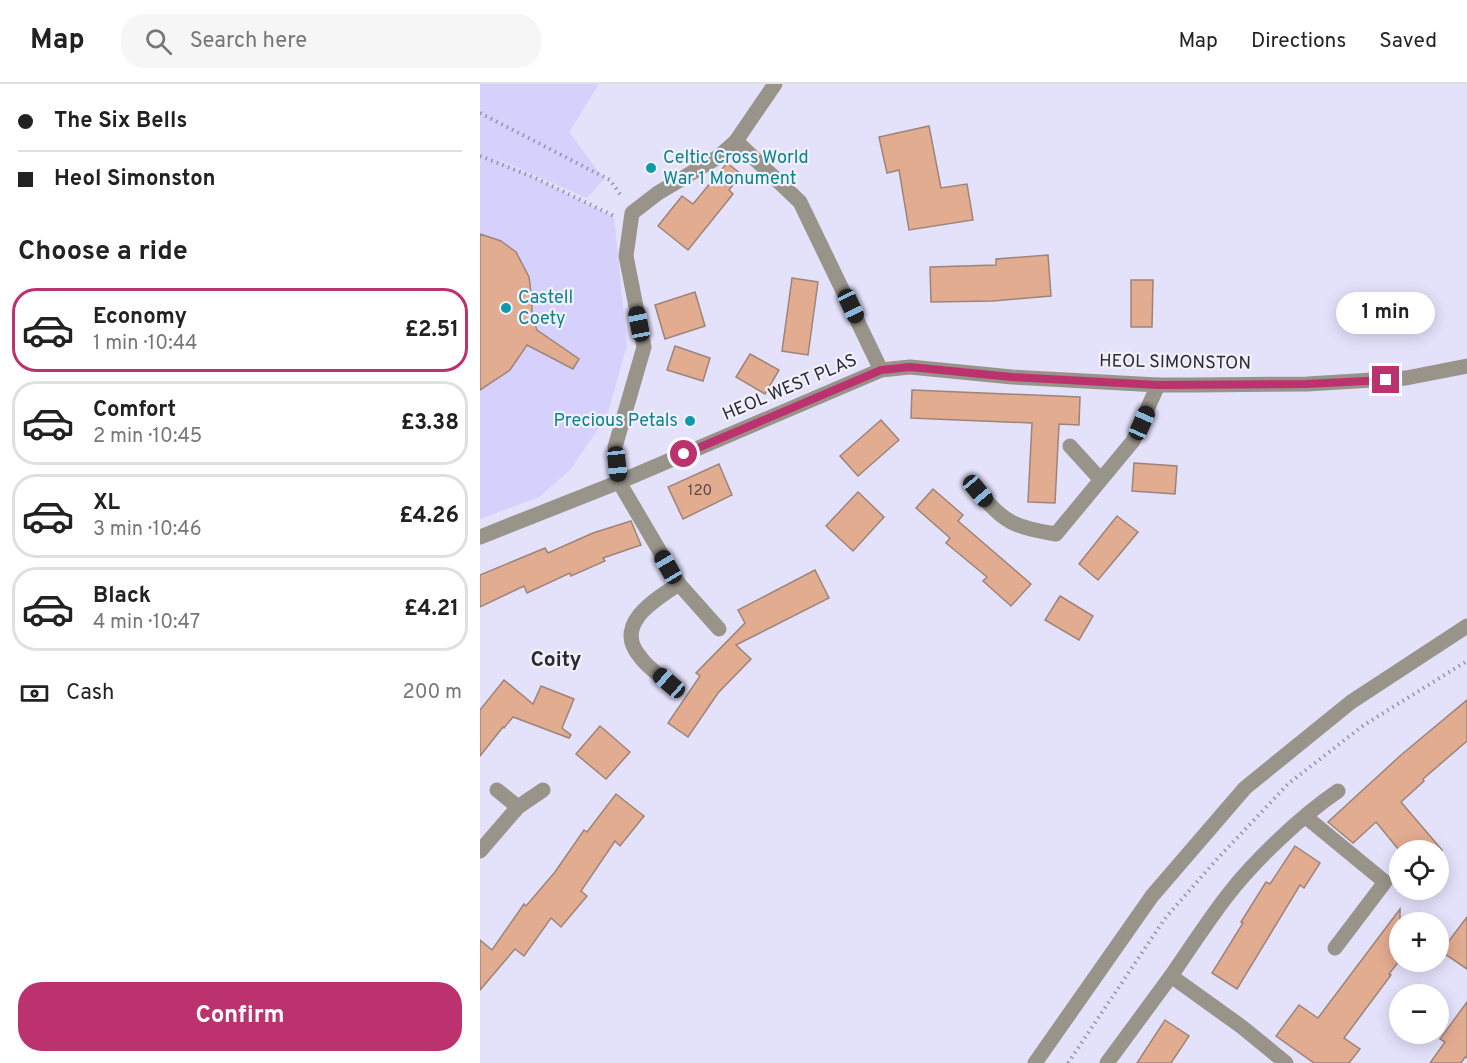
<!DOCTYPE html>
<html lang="en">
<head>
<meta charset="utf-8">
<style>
	body { margin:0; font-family:Overpass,sans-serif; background:#f6f6f6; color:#222; height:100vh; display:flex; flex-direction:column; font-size:22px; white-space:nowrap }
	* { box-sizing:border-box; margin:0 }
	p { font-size:20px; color:#767676 }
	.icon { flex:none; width:33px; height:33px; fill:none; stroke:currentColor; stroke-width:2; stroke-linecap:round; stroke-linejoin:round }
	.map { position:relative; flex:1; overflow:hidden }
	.details { display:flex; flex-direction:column; background:#fff; width:480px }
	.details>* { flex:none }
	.banner { display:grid; align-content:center; height:132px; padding:0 18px; background:#fff }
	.controls { position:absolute; left:909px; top:756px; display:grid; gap:12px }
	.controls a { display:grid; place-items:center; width:60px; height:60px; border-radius:50%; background:#fff; box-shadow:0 3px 15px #0003; font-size:30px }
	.end { position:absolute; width:27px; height:27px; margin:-14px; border:8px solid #bb326f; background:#fff; box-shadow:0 0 0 3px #fff }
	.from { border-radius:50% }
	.bubble { position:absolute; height:42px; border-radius:21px; background:#fff; box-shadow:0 3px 15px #0003; font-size:20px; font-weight:700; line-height:42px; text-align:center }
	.car { position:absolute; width:18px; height:36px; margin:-18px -9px; border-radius:8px; box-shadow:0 0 4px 2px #0007; background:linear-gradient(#222 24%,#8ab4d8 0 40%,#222 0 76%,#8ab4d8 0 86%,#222 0) }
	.banner b { display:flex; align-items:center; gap:21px; height:57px; font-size:22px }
	.banner b+b { border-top:2px solid #e0e0e0 }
	.banner i { width:15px; height:15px; background:#222 }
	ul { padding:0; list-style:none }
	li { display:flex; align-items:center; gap:18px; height:84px; margin:0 12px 9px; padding:0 6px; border:3px solid #e0e0e0; border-radius:24px }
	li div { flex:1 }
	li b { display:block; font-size:22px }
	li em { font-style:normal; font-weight:700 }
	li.on { border-color:#bb326f }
	li>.icon { width:54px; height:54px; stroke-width:1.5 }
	h2 { padding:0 18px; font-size:27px; line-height:72px }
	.pay { display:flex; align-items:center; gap:15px; height:66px; padding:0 18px; font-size:22px }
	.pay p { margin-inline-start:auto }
	.cta { display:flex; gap:12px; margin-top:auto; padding:12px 18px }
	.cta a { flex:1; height:69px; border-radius:24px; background:#bb326f; color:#fff; font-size:24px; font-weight:700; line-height:69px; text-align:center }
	header { display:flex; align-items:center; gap:36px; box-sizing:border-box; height:84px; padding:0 30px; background:#fff; border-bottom:2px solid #e0e0e0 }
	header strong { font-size:28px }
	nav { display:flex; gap:33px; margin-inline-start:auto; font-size:21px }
	.search { width:420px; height:54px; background:#f6f6f6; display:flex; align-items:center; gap:15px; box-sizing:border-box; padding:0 21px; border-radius:24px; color:#767676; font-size:22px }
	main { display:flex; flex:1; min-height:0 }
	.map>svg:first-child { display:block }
</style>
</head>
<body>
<header>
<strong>Map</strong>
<div class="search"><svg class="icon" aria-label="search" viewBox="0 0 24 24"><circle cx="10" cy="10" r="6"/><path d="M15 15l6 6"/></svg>Search here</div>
<nav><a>Map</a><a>Directions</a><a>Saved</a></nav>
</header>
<main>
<section class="details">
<div class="banner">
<b><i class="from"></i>The Six Bells</b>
<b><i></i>Heol Simonston</b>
</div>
<h2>Choose a ride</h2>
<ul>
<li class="on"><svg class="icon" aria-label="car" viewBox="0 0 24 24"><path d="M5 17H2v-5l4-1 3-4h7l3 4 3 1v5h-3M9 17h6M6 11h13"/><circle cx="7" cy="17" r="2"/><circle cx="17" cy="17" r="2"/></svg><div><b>Economy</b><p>1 min · 10:44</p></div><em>£2.51</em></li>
<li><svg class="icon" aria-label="car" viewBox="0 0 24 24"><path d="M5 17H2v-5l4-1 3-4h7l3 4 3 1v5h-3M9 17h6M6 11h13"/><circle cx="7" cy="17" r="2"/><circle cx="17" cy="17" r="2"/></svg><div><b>Comfort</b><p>2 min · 10:45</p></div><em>£3.38</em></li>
<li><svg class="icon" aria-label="car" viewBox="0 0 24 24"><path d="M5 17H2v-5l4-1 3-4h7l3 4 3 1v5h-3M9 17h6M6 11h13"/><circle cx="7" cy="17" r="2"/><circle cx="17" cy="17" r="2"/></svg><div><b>XL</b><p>3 min · 10:46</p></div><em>£4.26</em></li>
<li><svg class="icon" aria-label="car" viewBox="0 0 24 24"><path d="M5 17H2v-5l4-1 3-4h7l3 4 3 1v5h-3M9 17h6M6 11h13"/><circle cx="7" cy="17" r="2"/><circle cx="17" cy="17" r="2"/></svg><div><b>Black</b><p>4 min · 10:47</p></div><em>£4.21</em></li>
</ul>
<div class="pay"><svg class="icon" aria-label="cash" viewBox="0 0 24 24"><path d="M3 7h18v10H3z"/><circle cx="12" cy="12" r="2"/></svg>Cash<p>200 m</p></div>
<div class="cta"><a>Confirm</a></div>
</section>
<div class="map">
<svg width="987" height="979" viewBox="0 0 987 979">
	<rect width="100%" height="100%" fill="#e4e1fb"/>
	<polygon fill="#d5d0fc" points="0,0 119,0 89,48 124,95 107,114 11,72 134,133 147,261 127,332 90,386 59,413 0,435"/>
	<g fill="#e2ac91" stroke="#9d8477" stroke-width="1.5">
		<polygon points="449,42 461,104 487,100 493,136 429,146 419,86 407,89 399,53"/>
		<polygon points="247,79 261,90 249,106 253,110 208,166 178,142 202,112 213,120"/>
		<polygon points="0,150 21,157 36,168 49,193 52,216 52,233 57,246 99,275 93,285 47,261 30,286 0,306"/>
		<polygon points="568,171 571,212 513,217 451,218 450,183 516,181 516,175"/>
		<polygon points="312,194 338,198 328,271 302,267"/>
		<polygon points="651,196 673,196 672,243 651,243"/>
		<polygon points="215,208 225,242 185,255 175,221"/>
		<polygon points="195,262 230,274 223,297 187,286"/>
		<polygon points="270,270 299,286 285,310 256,293"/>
		<polygon points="432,306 600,313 599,341 579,340 575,419 548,418 552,339 431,334"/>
		<polygon points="401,336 419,356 378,392 360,372"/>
		<polygon points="654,379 697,382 695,410 652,407"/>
		<polygon points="239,380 252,411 203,435 188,403"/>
		<polygon points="453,405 483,431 478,437 551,500 531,522 503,497 507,493 466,459 470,454 436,424"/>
		<polygon points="378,408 404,433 373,467 346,442"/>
		<polygon points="637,432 658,448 618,496 599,480"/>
		<polygon points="151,437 161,461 123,474 125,477 91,492 90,489 47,509 44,502 0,523 0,491 65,464 68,469 113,449"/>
		<polygon points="335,486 349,514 256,561 271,575 238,609 208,653 188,639 220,592 216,589 265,539 258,526"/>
		<polygon points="580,512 613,532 599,556 565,536"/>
		<polygon points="24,596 53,620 61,602 94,615 82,644 91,651 89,654 33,633 24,644 23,643 0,672 0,626"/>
		<polygon points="987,616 987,657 943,695 944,697 921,718 962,766 919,766 896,738 873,759 848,738 921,671"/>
		<polygon points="120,642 150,668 126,695 96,670"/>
		<polygon points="136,710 164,732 140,762 135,757 101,807 107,812 81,843 71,834 44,872 35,865 0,906 0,856 12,866 44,820 46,822 75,788 104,746 107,748"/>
		<polygon points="815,762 840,779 824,804 820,801 757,905 732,889 763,839 761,838 786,798 790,800"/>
		<polygon points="920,825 920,876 909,890 911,891 864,954 880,965 869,979 834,979 796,952 819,921 838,934"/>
		<polygon points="987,833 987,885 965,870 965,862"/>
		<polygon points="987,918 987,974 985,973 981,979 950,979 965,958 960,955"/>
		<polygon points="685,936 709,952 691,979 657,979"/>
	</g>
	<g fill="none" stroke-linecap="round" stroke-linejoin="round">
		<g stroke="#9694a7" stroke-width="4" stroke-dasharray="1.5 4.5" stroke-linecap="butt">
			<polyline points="0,29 130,96 142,113"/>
			<polyline points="0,72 53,93 134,132"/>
			<polyline points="588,979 686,833 738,774 808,700 884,641 987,577"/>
		</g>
		<g stroke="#999489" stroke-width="15">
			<polyline points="256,57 320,118 401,286"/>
			<polyline points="590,362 620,395"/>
			<path d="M498,407c26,33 38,36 78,43l77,-93 25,-56"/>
			<polyline points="0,453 139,398 401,286 430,283 532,293 678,301 715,301 827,300 926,294 987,282"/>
			<polyline points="239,545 199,500 139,398 135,363 164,263 146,172 152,129 178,109 238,73 256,57 295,0"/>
			<path d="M189,599c-9,-8 -21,-15 -28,-25 -29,-33 13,-58 38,-74"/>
			<polyline points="17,706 38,723"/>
			<polyline points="826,733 905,798 855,864"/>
			<polyline points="0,767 38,723 63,706"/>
			<path d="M691,892c18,-26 36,-54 56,-80 27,-35 74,-80 111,-105"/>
			<polyline points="555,979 672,812 765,704 871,618 987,542"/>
			<polyline points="627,979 691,892 762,943 806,979"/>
		</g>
	</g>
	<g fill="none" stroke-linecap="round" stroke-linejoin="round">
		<polyline stroke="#bb326f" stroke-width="8" points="204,370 401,286 430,283 532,293 678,301 826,300 906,296"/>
	</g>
	<g fill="#0f9aa8" stroke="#f1f0fb" stroke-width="2">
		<circle cx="171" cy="84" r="6"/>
		<circle cx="26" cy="224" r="6"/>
		<circle cx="210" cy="337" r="6"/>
	</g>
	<g text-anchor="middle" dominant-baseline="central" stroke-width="4.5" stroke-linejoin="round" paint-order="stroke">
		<g font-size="15" fill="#594a4b">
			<text x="220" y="407">120</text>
		</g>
		<g font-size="18" fill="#0d838f" stroke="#f1f0fb" text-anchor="start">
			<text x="183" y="74">Celtic Cross World<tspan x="183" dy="21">War 1 Monument</tspan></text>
			<text x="38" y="214">Castell<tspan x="38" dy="21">Coety</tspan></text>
			<text x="198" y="337" text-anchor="end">Precious Petals</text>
		</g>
		<g font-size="18" fill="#2b2a34" stroke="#f1f0fb">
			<text transform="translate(695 279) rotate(1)">HEOL SIMONSTON</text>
			<text transform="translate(310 304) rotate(-23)">HEOL WEST PLAS</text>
		</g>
		<g font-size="21" font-weight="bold" fill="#2b2a34" stroke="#f1f0fb">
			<text x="76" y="576">Coity</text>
		</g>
	</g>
</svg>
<div class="controls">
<a><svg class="icon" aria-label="locate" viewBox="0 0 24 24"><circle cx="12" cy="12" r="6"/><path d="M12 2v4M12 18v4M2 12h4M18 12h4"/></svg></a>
<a>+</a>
<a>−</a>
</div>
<i class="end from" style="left:204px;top:370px"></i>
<i class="end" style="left:906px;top:296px"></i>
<div class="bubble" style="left:856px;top:208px;width:99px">1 min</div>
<i class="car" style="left:371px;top:222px;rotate:155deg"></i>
<i class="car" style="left:159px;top:240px;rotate:349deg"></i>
<i class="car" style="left:662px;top:339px;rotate:24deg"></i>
<i class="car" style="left:137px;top:380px;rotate:174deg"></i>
<i class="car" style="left:498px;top:407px;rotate:140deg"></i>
<i class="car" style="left:188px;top:483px;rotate:330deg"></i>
<i class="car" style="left:189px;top:599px;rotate:311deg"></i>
</div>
</main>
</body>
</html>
